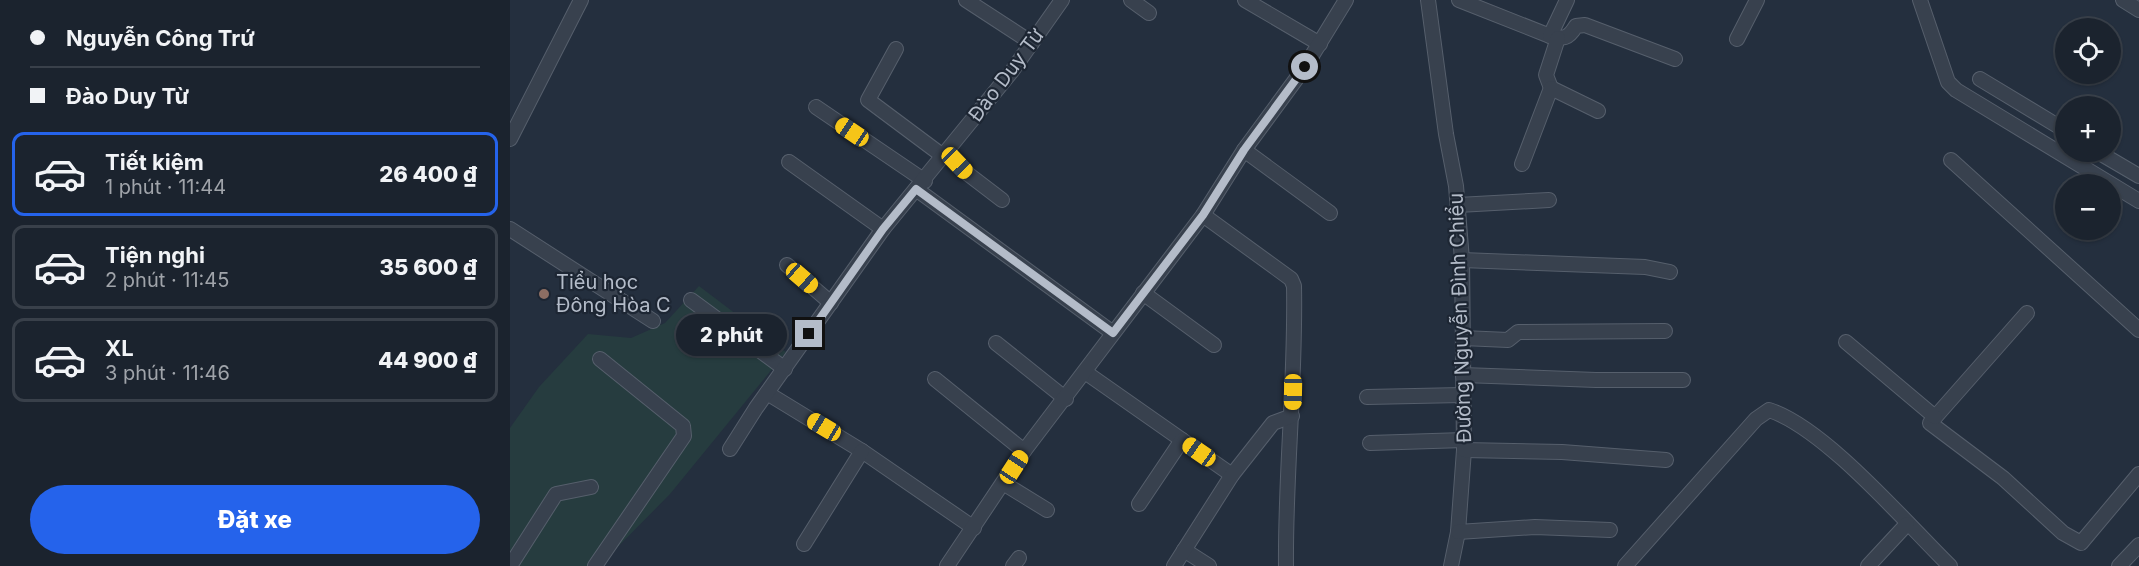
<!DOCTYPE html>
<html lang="vi">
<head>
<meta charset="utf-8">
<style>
	body { margin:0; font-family:Inter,sans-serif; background:#242b36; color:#f1f3f6; height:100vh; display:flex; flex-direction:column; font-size:22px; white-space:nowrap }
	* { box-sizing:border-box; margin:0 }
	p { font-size:20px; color:#a0a4aa }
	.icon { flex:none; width:33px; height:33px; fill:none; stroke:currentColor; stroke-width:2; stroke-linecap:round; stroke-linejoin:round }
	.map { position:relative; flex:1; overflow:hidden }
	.sheet { display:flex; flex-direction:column; background:#1b232e; width:510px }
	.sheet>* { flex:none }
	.banner { display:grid; align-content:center; height:132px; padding:0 30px; background:#1b232e }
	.fabs { position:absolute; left:1545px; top:18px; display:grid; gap:12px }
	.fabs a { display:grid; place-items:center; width:66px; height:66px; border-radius:50%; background:#1b232e; box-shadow:0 2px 4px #0004,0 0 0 2px #39404a; font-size:30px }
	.end { position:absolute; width:27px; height:27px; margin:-14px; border:8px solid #b4bcc9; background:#111; box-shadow:0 0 0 3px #111 }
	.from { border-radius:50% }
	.bubble { position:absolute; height:42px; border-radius:21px; background:#1b232e; box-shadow:0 2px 4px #0004,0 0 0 2px #39404a; font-size:20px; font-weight:800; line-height:42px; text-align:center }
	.car { position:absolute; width:18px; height:36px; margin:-18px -9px; border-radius:8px; box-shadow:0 0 4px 2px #0007; background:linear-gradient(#f5c518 24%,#345 0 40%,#f5c518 0 76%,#345 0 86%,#f5c518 0) }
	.banner b { display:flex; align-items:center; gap:21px; height:57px; font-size:22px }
	.banner b+b { border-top:2px solid #39404a }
	.banner i { width:15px; height:15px; background:#f1f3f6 }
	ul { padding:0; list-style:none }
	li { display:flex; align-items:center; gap:18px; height:84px; margin:0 12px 9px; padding:0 18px; border:3px solid #39404a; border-radius:12px }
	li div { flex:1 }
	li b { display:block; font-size:22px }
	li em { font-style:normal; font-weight:800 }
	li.selected { border-color:#2563eb }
	li>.icon { width:54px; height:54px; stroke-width:1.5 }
	.action { display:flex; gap:12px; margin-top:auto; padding:12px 30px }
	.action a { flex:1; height:69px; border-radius:36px; background:#2563eb; color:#fff; font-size:24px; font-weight:800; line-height:69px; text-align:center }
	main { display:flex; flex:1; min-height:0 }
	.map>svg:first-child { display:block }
</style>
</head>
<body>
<main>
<section class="sheet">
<div class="banner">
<b><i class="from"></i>Nguyễn Công Trứ</b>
<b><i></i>Đào Duy Từ</b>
</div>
<ul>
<li class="selected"><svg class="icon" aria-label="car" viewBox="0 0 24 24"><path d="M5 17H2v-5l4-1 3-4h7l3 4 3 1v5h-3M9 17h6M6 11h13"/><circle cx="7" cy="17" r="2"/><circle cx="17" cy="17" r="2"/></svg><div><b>Tiết kiệm</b><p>1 phút · 11:44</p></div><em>26 400 ₫</em></li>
<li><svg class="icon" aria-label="car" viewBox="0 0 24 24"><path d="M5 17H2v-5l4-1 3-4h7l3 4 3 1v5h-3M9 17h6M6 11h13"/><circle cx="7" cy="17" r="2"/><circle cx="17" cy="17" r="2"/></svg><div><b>Tiện nghi</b><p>2 phút · 11:45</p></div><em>35 600 ₫</em></li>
<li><svg class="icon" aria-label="car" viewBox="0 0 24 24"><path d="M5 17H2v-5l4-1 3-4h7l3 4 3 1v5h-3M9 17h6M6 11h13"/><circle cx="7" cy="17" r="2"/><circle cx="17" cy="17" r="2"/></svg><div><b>XL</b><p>3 phút · 11:46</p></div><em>44 900 ₫</em></li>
</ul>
<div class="action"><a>Đặt xe</a></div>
</section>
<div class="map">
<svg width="1629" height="566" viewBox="0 0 1629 566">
	<rect width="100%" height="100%" fill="#242f3e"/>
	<polygon fill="#263c3f" points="189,286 276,352 160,494 89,566 0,566 0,428 29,387 78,334 121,338 155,323"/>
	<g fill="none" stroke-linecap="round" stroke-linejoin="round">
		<g stroke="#565f6c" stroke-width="16">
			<g id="minor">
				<polyline points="456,0 522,43"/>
				<polyline points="621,0 639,13"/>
				<polyline points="735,0 810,44"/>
				<polyline points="918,0 936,134 946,186 952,260 954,450 948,532 941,566"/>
				<path d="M949,0l91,36c14,3 18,3 26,-10l9,-1 90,34"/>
				<polyline points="1410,0 1438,82 1446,90 1629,201"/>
				<polyline points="1613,0 1629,10"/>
				<polyline points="1040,36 1057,0"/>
				<polyline points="1227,39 1247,0"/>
				<polyline points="386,49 358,100 433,156"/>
				<polyline points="1470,79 1556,131"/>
				<polyline points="1041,88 1036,75 1048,38"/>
				<polyline points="306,107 415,181"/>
				<polyline points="0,139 71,0"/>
				<polyline points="734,150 820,213"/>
				<polyline points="436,152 458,174 492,200"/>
				<polyline points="1588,152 1629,176"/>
				<polyline points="1441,160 1629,330"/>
				<polyline points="279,162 373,229"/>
				<polyline points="1012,164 1041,88 1088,111"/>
				<polyline points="406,189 603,333"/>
				<polyline points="948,205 1039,200"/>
				<path d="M693,215l88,64 3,7c2,94 -9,187 -8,280"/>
				<polyline points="0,229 143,321"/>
				<polyline points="952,260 1135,267 1160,272"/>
				<polyline points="277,265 321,303"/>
				<polyline points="633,293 704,345"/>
				<polyline points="181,300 275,369"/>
				<polyline points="1517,313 1420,423 1493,478 1553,533 1571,543 1629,474"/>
				<polyline points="953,338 998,340 1008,332 1155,331"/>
				<polyline points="1336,342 1425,417"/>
				<polyline points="486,343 556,399"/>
				<polyline points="575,372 722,475"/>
				<polyline points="953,375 1086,380 1173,380"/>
				<polyline points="425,379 514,451"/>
				<polyline points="257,393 352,451 464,528"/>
				<polyline points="857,397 952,395"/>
				<polyline points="860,443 954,440"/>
				<polyline points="220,449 246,408 373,229 502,71 552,0"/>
				<polyline points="954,450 1052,452 1156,460"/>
				<polyline points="493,483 537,510"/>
				<polyline points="629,504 672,440"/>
				<polyline points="948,532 1025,527 1100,530"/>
				<polyline points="294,544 352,451"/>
				<polyline points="674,550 699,566"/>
				<polyline points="0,566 46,494 81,487"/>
				<polyline points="85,566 174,436 173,426 90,359"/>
				<polyline points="437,566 514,451 693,215 734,150 795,67 836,0"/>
				<polyline points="503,566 509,558"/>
				<polyline points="664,566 722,475 763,423 782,416"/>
				<path d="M1115,566l131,-147 13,-9c56,18 136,112 181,156"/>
				<polyline points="1358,566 1397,524"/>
				<polyline points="1609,566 1629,545"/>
			</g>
		</g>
		<use href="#minor" stroke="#38414e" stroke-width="14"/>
	</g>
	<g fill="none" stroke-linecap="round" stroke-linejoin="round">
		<polyline stroke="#b4bcc9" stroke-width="8" points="299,334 373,229 406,189 603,333 693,215 734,150 795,67"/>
	</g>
	<circle fill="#8d6e63" stroke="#1d2633" stroke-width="2" cx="34" cy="294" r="6"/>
	<g text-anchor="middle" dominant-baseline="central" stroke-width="4.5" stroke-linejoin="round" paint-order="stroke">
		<g font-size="20" fill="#b4bcc9" stroke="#1d2633">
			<text transform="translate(496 75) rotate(-53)">Đào Duy Từ</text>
			<text transform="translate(950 318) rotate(-92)">Đường Nguyễn Đình Chiểu</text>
		</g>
		<g font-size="20" fill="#b4bcc9" stroke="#1d2633" text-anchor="start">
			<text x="46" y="282">Tiểu học<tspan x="46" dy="23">Đông Hòa C</tspan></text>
		</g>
	</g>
</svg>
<div class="fabs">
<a><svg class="icon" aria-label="locate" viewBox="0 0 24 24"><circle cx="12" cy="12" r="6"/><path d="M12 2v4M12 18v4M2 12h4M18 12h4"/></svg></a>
<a>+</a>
<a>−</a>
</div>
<i class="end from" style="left:795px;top:67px"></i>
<i class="end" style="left:299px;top:334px"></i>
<div class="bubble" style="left:166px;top:314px;width:111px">2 phút</div>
<i class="car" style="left:342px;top:132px;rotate:304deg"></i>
<i class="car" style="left:447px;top:163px;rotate:136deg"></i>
<i class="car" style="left:292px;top:278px;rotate:131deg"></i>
<i class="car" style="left:783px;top:392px;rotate:181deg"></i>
<i class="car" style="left:314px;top:427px;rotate:301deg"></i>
<i class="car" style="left:689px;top:452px;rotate:305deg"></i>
<i class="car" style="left:504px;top:467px;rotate:33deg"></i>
</div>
</main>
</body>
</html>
